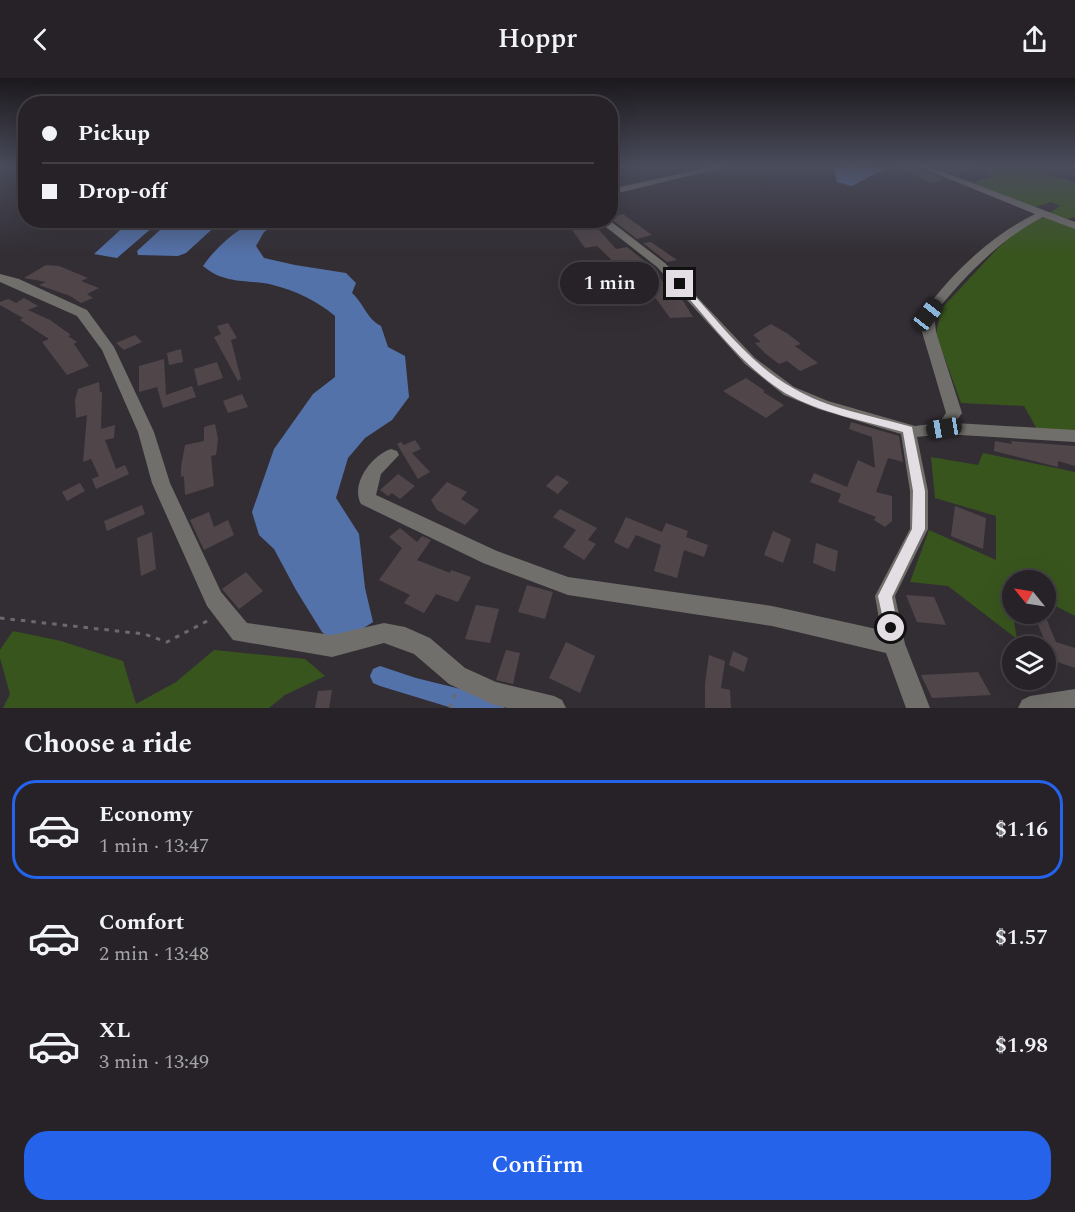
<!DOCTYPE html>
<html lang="en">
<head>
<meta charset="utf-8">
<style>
	body { margin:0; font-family:Spectral,serif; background:#2e2a2f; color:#f1f3f6; height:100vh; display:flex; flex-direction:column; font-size:22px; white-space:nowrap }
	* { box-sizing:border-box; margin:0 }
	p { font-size:20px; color:#a4a4a7 }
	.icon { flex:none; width:33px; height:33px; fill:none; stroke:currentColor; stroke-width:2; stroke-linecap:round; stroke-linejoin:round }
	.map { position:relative; height:630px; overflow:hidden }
	.sheet { display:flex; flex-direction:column; background:#262227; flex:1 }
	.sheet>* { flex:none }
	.hud { position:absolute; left:18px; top:18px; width:600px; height:132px; border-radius:24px; box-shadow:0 6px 24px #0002,0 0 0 2px #423f44; display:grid; align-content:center; height:132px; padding:0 24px; background:#262227 }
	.needle { width:39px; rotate:300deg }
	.controls { position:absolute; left:1002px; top:492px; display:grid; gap:12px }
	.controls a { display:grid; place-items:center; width:54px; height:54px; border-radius:50%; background:#262227; box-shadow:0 6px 24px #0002,0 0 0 2px #423f44; font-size:30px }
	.end { position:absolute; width:27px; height:27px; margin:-14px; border:8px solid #e2dee3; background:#111; box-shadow:0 0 0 3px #111 }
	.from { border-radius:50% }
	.bubble { position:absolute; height:42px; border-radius:21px; background:#262227; box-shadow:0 6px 24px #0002,0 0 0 2px #423f44; font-size:20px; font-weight:600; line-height:42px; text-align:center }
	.car { position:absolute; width:18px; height:36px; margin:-18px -9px; border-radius:8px; box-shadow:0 0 4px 2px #0007; background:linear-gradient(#222 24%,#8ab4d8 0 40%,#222 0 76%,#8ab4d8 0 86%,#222 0) }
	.hud b { display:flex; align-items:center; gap:21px; height:57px; font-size:22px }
	.hud b+b { border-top:2px solid #423f44 }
	.hud i { width:15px; height:15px; background:#f1f3f6 }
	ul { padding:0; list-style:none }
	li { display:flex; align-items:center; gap:18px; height:99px; margin:0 12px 9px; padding:0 12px; border:3px solid transparent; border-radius:24px }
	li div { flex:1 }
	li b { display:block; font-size:22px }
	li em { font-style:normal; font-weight:600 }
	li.selected { border-color:#2563eb }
	li>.icon { width:54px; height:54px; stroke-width:1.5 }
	h2 { padding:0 24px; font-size:27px; line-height:72px }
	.primary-button { display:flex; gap:12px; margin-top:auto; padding:12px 24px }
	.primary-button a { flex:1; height:69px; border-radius:24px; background:#2563eb; color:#fff; font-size:24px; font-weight:600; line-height:69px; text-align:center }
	header { display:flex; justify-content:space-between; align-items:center; height:78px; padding:0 24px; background:#262227; font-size:27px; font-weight:600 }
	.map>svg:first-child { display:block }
</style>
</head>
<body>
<header><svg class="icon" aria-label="back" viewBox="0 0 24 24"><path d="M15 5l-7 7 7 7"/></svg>Hoppr<svg class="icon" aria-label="share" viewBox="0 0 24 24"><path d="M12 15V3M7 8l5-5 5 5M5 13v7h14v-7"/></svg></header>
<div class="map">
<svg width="1075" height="630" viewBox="0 0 1075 630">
	<rect width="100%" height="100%" fill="#332e34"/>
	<g fill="#39551e">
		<polygon points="992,89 1029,90 1075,104 1075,139 1068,141 1049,135 1060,128 1051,124 1036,129 976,108 974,104 992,98 979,90"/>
		<polygon points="1046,139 1075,150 1075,353 1037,351 1024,328 961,325 936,256 941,231 997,171 1026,145"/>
		<polygon points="983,375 1075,394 1075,538 1046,523 1046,502 1012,502 1012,506 1007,503 1017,561 948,508 910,504 929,452 996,482 996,438 935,420 931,379 978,387"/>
		<polygon points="13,553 61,563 123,583 136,626 176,604 214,572 305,581 325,598 285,617 269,630 3,630 10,616 0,580 0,572"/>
	</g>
	<g fill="#5472aa">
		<polygon points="850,88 886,90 852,108 837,104 834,91"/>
		<polygon points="130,143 160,143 117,180 94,176"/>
		<polygon points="170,143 170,142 221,143 186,175 178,178 138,177 137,173"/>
		<path d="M255,143h24l-15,11 -8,14 8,12 31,7 51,8 10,10 -4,10c12,11 15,26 29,33l7,21 17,9 4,41 -17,23 -27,18 -17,20 -12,40 23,36 6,54 8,34 -14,9 -30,7 -7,-6 -26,-42 -22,-41 -15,-14 -7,-23 22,-63 39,-55 22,-17v-61c-18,-15 -38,-25 -62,-31 -25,-6 -48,0 -70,-19 12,-18 33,-36 52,-45z"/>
	</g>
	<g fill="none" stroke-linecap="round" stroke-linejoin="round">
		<polygon fill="#5472aa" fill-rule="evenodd" points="380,588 416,600 493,619 501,622 504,630 452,630 380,608 373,605 370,598 373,591"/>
	</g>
	<g fill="#504649">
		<polygon points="893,88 915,88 944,101 932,105"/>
		<polygon points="933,88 978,88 978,89 957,97"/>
		<polygon points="623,136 652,157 637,161 610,140"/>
		<polygon points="582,143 591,143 616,171 627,169 651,188 647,188 660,200 672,216 678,215 693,239 670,240 637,194 629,187 619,189 597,168 585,170 567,145"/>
		<polygon points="651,164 677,182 667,184 643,165"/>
		<polygon points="46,187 59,188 88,200 81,203 99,210 87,216 93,220 81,225 70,218 39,207 46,204 24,200"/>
		<polygon points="24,220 38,228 28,232 50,242 71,257 68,258 77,264 74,266 89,288 67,297 42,264 49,261 20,242 23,240 0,227 0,224 8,221 16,225"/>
		<polygon points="228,245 237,260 231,262 241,301 238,303 214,259 221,256 217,248"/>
		<polygon points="771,246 788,256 801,266 795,268 818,285 800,293 787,283 779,286 766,276 755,265 761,264 753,257"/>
		<polygon points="135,257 142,264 124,272 116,265"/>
		<polygon points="181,271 183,284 169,287 167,275"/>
		<polygon points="164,281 166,317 192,308 196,319 163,330 157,309 139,314 139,288"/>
		<polygon points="217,284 223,300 198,308 194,291"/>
		<polygon points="746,300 765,313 763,314 784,327 766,340 723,313"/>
		<polygon points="99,304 100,314 102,314 101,351 115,347 114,360 105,362 116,391 125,387 129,396 96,411 92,401 99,398 91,381 83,384 87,337 76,340 75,322 78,311"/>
		<polygon points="242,316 248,329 228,335 223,323"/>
		<polygon points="851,344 899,358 903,384 888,380 876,414 892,418 892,443 885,449 874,442 876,439 838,424 841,416 810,404 814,395 847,409 858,382 875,390 872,359 849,351"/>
		<polygon points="215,346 218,361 216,377 211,378 214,408 185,417 184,398 181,399 181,389 185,367 204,363 204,349"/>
		<polygon points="415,362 421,371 412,375 430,394 418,401 397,366 401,364 404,367"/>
		<polygon points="995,363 1012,366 1011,363 1075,368 1075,388 1058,383 1058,389 994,373"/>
		<polygon points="398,396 415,408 400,421 392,415 388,418 380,412"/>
		<polygon points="557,397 569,404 558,416 546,408"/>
		<polygon points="447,404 467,414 461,421 479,432 465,447 437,432 431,422"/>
		<polygon points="80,405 85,413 67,423 62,414"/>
		<polygon points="142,427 145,436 107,453 104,443"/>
		<polygon points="955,428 986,440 983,471 951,458"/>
		<polygon points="560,431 597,450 588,462 596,466 584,482 563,469 576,452 553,439"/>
		<polygon points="209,434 214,449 228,442 234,457 204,472 190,442"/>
		<polygon points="626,439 662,454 666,445 688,453 686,459 708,467 704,479 684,472 677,500 654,493 661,467 636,457 628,471 614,464"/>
		<polygon points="400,450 417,464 422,458 431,462 417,482 450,495 451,492 471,499 458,524 436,516 424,535 404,525 410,517 379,502 402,470 389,459"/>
		<polygon points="773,453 791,461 783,485 764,477"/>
		<polygon points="152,454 156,491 141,498 137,460"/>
		<polygon points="816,465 838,473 835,494 813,485"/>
		<polygon points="246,494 263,513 239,531 222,511"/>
		<polygon points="527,507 553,514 545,541 518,534"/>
		<polygon points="906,517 934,519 946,547 917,544"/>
		<polygon points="476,527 499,531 490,565 465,561"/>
		<polygon points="1034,537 1046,540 1056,564 1075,570 1075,590 1046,580 1046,566"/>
		<polygon points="566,564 595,578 580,615 549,600"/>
		<polygon points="506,572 520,575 513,606 496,602"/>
		<polygon points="733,573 748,580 744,594 729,587"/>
		<polygon points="709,577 725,583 721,610 730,612 731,630 705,630 705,606"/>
		<polygon points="978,594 991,617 932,620 921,597"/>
		<polygon points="332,612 329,630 315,630 318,613"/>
	</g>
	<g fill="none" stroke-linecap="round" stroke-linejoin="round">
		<g stroke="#6d686e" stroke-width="3" stroke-dasharray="4.5 6" stroke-linecap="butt">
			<polyline points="0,540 144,556 167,564 209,542"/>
			<polyline points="450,630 455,616"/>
		</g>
		<g fill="#716f6b" fill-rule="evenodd">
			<polygon points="715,88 729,88 610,117 610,111"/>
			<path d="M917,88h11l147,56v7l-32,-12c-44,23 -78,59 -109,97l2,18 26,81 -7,10 120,7v12l-131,-8 -27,3 11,54v38l-33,67 10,48 25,64h-24l-20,-55 -114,-27 -204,-31 -85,-32 -122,-59c-11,-20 11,-49 30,-55l6,2 2,4 -18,19 -5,21 121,56 71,26 204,29 109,24 -6,-34 35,-67v-38l-9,-57 -83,-25 -34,-14 -39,-31 -88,-97 -60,-47h12l56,43 90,95 39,29 34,14 87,25 24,-3 7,-10 -24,-81v-18c29,-40 68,-78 113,-100z"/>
			<polygon points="0,196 19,201 87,232 114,269 154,354 170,405 221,514 247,545 332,557 384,545 405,549 430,560 465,590 496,604 554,618 562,622 566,630 507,630 494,627 449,606 414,576 384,565 332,579 233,562 207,528 152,405 138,354 102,272 77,238 0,204"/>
			<polygon points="1075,611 1075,630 1018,630 1022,622 1030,618"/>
		</g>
	</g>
	<linearGradient id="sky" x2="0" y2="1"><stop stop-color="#1c191d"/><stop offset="0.5" stop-color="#4a4c5c"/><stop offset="1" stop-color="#4a4c5c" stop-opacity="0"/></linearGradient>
	<rect width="1075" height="176" fill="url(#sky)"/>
	<path fill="#e2dee3" d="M678,205h5c34,36 66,81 110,105 35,21 80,28 119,39l13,64v38l-33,68 6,31 -2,5 -5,2 -5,-2 -8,-37 34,-67 1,-38 -10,-59c-38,-11 -83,-19 -118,-39 -42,-26 -74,-70 -107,-107z"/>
</svg>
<div class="controls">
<a><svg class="needle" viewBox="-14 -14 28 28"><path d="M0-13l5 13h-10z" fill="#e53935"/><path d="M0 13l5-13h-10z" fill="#a4a4a7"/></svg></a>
<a><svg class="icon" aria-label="layers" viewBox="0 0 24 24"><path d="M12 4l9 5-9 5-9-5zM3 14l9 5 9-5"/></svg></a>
</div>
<i class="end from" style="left:891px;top:550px"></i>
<i class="end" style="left:680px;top:206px"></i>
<div class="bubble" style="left:560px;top:184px;width:99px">1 min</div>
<i class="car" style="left:928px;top:237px;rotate:38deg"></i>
<i class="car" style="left:944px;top:350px;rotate:261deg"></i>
<div class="hud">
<b><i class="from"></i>Pickup</b>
<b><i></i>Drop-off</b>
</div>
</div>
<section class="sheet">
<h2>Choose a ride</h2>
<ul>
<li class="selected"><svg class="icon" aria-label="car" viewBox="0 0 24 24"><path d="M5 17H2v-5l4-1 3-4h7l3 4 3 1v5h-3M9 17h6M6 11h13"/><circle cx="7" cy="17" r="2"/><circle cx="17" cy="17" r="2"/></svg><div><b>Economy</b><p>1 min · 13:47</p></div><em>$1.16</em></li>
<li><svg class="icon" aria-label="car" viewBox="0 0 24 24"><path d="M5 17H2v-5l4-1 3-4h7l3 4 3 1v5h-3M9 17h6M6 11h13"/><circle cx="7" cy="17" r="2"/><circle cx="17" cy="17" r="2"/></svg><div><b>Comfort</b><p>2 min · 13:48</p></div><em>$1.57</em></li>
<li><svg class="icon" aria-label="car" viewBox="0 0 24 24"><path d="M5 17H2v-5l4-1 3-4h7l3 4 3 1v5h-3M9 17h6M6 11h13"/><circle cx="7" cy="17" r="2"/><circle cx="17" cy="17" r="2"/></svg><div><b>XL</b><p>3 min · 13:49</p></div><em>$1.98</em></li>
</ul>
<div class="primary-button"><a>Confirm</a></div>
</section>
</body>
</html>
